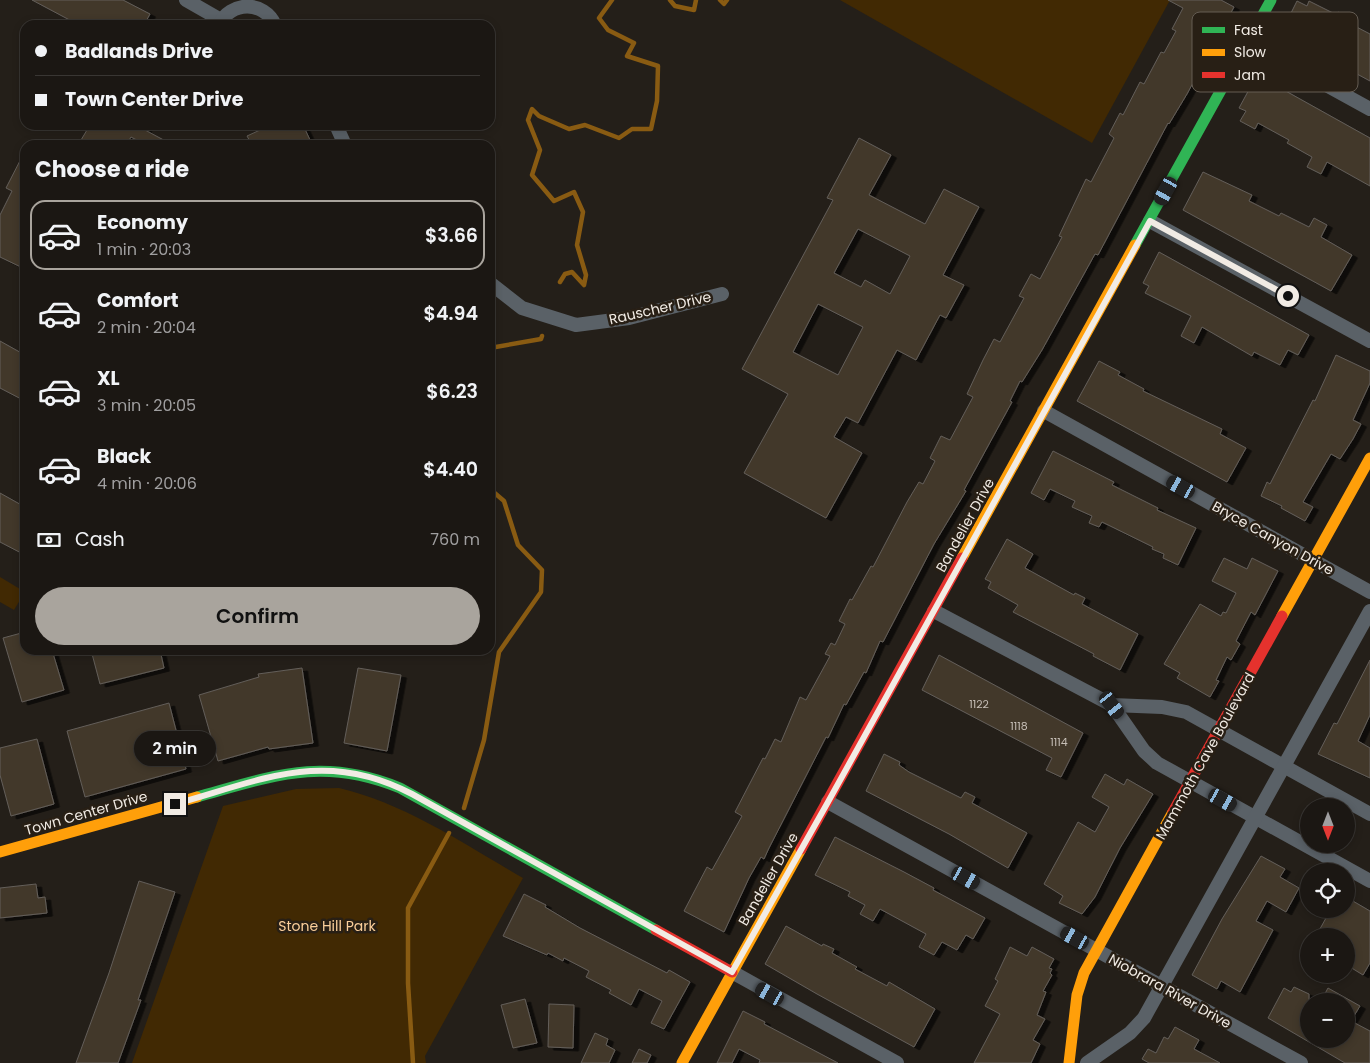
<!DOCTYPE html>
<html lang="en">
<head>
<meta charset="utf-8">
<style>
	body { margin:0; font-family:Poppins,sans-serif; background:#24201c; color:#f1f3f6; height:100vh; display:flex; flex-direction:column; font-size:19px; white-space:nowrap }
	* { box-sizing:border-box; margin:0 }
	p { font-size:16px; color:#a09fa0 }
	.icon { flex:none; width:28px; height:28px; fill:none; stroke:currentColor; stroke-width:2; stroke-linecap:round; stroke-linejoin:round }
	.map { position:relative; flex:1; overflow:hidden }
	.details { position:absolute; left:20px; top:140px; width:475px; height:515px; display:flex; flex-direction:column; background:#1b1713; border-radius:15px; box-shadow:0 2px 8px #0003,0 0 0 1px #393633 }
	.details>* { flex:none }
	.banner { position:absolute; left:20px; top:20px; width:475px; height:110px; border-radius:15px; box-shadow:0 2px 8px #0003,0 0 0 1px #393633; display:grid; align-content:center; height:110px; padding:0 15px; background:#1b1713 }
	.needle { width:32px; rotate:180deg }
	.tools { position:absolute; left:1300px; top:798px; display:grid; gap:10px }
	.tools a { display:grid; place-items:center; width:55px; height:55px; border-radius:50%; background:#1b1713; box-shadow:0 2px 8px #0003,0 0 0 1px #393633; font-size:25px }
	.end { position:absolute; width:22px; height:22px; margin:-11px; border:6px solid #f1ebe4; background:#111; box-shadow:0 0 0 2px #111 }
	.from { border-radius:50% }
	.bubble { position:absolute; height:35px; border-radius:18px; background:#1b1713; box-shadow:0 2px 8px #0003,0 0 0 1px #393633; font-size:16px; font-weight:600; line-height:35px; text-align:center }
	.car { position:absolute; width:15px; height:30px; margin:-15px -8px; border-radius:6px; box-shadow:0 0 4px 1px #0007; background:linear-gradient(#222 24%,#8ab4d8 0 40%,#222 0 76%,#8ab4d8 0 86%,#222 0) }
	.banner b { display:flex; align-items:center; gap:18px; height:48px; font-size:19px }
	.banner b+b { border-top:1px solid #393633 }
	.banner i { width:12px; height:12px; background:#f1f3f6 }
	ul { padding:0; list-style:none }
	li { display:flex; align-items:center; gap:15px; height:70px; margin:0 10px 8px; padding:0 5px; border:2px solid transparent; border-radius:15px }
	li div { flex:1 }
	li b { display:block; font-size:19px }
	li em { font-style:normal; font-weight:600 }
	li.selected { border-color:#a9a49d }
	li>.icon { width:45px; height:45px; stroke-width:1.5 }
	h2 { padding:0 15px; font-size:22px; line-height:60px }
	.pay { display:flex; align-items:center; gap:12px; height:55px; padding:0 15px; font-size:19px }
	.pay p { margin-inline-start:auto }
	.button { display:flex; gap:10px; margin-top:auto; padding:10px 15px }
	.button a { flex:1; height:58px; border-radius:30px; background:#a9a49d; color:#111; font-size:20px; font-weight:600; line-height:58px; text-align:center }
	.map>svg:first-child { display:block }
</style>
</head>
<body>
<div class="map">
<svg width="1370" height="1063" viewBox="0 0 1370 1063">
	<defs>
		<filter id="shadow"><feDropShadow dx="5.5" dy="3" stdDeviation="0" flood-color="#0009"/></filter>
	</defs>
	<rect width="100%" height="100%" fill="#241f19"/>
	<g fill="#412903">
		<polygon points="840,0 1170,0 1092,143"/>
		<polygon points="0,577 25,592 14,610 0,602"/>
		<path d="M339,788c67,16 125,56 184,90l-98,178 1,7h-294l91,-257 73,-17z"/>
	</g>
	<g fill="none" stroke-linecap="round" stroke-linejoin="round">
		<g stroke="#895b12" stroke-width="4.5">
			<polyline points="670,0 675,6 694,10 696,0"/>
			<polyline points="720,0 724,4 727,0"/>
			<polyline points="560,282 565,274 572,272 584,285 586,275 577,245 583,212 574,192 554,201 532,175 540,150 528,120 532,109 539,116 569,129 585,125 619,138 632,129 651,129 657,101 658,66 627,56 634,43 608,30 599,18 612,0"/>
			<polyline points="490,348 541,339 542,336"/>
			<polyline points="464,808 484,740 499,652 541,592 542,570 518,545 504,501 490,489"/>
			<polyline points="413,1063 408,983 408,908 449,833"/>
		</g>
	</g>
	<g fill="#43392c" stroke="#635e59" fill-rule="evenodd" filter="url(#shadow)">
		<polygon points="32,0 123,0 150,14 144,25 79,25"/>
		<polygon points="1168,0 1221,0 1234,7 1187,94 1169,124 1168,123 1098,255 1095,254 1042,350 1022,382 1020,381 1010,401 1012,402 964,490 966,491 934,544 883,642 880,641 866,673 864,672 846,705 844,704 828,738 826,737 769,848 764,859 761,857 749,878 724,932 684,911 707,867 712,870 742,816 735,812 763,758 765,759 775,739 781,742 800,697 806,700 830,656 825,654 831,643 835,645 845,624 839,621 850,599 852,600 871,566 873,567 907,502 919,482 923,484 935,461 930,458 941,436 950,440 973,397 967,394 983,360 994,339 1000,342 1024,298 1019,296 1031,274 1040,279 1062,237 1059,236 1086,179 1091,182 1114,138 1109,134 1120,113 1123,115 1140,82 1144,84 1161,52 1164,53 1176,31 1172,29 1183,8"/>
		<polygon points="1297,1 1307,6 1309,1 1337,15 1338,12 1349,18 1347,22 1370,34 1370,81 1281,33"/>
		<polygon points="1257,75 1370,138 1370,186 1327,162 1321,174 1307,167 1312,157 1287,143 1289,140 1258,123 1255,129 1240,121 1246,111 1239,108"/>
		<polygon points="90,125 148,125 145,130 173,145 146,145 131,137 126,145 78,145"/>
		<polygon points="271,125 303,125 311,142 304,145 252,145 247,136"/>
		<path d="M859,138l32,17 -22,40 56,29 19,-35 35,18 -36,68 21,10 -18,33 -6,-3 -24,45 -19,-10 -39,73 -12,-6 -12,20 28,16 -36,65 -82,-45 44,-79 -46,-25 91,-169 -6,-2zM858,229l52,27 -20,38 -25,-14 -4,7 -27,-14zM818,304l45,23 -25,48 -45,-23z"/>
		<polygon points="25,151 25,269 0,257 0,215 12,191 6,188"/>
		<polygon points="1203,172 1252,195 1249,201 1279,216 1281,213 1309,227 1314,218 1327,225 1321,237 1352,255 1331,291 1183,210"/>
		<polygon points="1159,252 1309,335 1298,355 1288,350 1280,365 1254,352 1252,356 1202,327 1194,343 1181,336 1191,316 1145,293 1149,286 1143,283"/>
		<polygon points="0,341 25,355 25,401 0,388"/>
		<polygon points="1336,355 1370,371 1370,383 1353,420 1361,424 1353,439 1340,459 1331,454 1303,502 1313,507 1305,521 1281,508 1282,506 1261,496 1267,482 1270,484 1313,400 1315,401"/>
		<polygon points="1099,361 1120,372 1118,375 1144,389 1143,391 1222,429 1220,434 1246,448 1227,482 1077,401"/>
		<polygon points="1053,451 1114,482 1112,485 1158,508 1157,510 1196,528 1178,565 1163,558 1164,554 1152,549 1153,547 1102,522 1099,527 1089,523 1092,516 1072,507 1075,501 1050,489 1044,500 1031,493"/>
		<polygon points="0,493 25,507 25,555 0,542"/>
		<polygon points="1007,539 1033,554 1025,568 1074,595 1075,593 1085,598 1082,604 1138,634 1120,670 1093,656 1094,654 1013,612 1018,605 988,588 991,582 985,579"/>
		<polygon points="1224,558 1247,569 1252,558 1278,571 1255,615 1251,612 1236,641 1240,644 1231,660 1227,657 1216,680 1219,681 1210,697 1177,678 1180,673 1164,664 1200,604 1221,616 1223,612 1226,613 1236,593 1212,581"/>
		<polygon points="25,632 25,650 52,650 64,690 22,702 3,638"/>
		<polygon points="91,650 160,650 164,668 100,684"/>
		<polygon points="939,655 1083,733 1061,777 1046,770 1052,758 922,690"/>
		<polygon points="1370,660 1370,715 1358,741 1370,748 1370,778 1318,754 1334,723 1337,724"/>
		<polygon points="302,668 313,743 269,749 268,747 218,761 199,695 259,677 258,674"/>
		<polygon points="358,668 401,675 387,751 344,743"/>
		<polygon points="169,703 186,769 85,797 67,731"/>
		<polygon points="37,739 54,804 11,816 0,775 0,748"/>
		<polygon points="884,754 900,762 899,765 909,772 961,798 965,792 975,797 972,803 1027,833 1008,868 949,834 866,791"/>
		<polygon points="1105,774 1124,785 1127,779 1153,794 1120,848 1095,897 1082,914 1059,903 1063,896 1044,884 1078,822 1095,832 1109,807 1092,797"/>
		<polygon points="835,837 904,872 934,888 933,890 985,918 973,939 966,935 957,950 942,942 934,955 919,947 926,934 880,909 873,921 860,914 865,905 848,896 850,892 815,875"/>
		<polygon points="1261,856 1285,869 1280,877 1299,888 1286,912 1267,901 1256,921 1273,930 1240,992 1221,981 1217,989 1192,975 1222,919"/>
		<polygon points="139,881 175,892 138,1000 141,1000 118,1063 76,1063 109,973"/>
		<polygon points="36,884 38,898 45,897 47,913 0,918 0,888"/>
		<polygon points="524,894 546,905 545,907 580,928 667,973 669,970 690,982 664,1029 651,1023 662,1001 639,989 631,1005 609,993 611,990 586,977 589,971 564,958 563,961 548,953 547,955 503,936"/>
		<polygon points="1346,897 1370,911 1370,963 1363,975 1350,967 1353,963 1346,960 1346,936 1316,936 1331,909 1346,909"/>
		<polygon points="786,926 822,946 823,944 834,949 832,953 857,967 855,969 887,986 889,982 935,1009 914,1047 817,994 765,964"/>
		<polygon points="1010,947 1027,956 1032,947 1054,959 1049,968 1052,969 1050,973 1052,975 1043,991 1046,992 1037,1015 1045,1019 1033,1040 1040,1044 1031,1063 974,1063 1000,1014 985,1006 998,981 995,979"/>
		<polygon points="1294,987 1309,994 1309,1039 1346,1039 1346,1001 1321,1001 1328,988 1360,1006 1351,1021 1370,1031 1370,1063 1345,1063 1268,1018 1284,988 1291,992"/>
		<polygon points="525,999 537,1043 513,1048 501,1005"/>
		<polygon points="549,1004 574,1005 573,1048 548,1047"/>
		<polygon points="743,1011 765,1022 764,1024 838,1063 759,1063 760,1060 739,1049 732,1063 717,1063"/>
		<polygon points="1175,1027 1199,1040 1194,1049 1220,1063 1149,1063 1142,1059 1148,1049 1156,1053 1164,1037 1168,1039"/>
		<polygon points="595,1033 608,1039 606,1045 615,1050 609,1063 581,1063"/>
		<polygon points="639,1049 651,1055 647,1063 632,1063"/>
	</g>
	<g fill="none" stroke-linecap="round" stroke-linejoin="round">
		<g stroke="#5a6167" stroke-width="14">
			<polyline points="186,0 221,20"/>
			<path d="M219,25c11,-24 45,-25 56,0"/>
			<polyline points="1248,42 1370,109"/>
			<polyline points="336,125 345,145"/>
			<polyline points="1150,221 1370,341"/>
			<polyline points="490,283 522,308 576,325 629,318 722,294"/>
			<polyline points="1044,411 1370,592"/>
			<polyline points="934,611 1112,705 1162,707 1186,712 1370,814"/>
			<polyline points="1112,705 1144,751 1157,763 1370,881"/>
			<polyline points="828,802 1301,1063"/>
			<polyline points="732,972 897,1063"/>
			<polyline points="1087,1063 1130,1033 1144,1018 1370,611"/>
		</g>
		<g stroke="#30b455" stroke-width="11">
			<polyline points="1135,245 1271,0"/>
			<path d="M197,797c76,-21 125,-41 203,-9l256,142"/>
		</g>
		<g stroke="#ff9f0a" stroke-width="11">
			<polyline points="962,558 1135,245"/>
			<polyline points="1282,616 1370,458"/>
			<polyline points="0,852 197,797"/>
			<polyline points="682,1063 801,849"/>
			<polyline points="1069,1063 1077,995 1084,973 1173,812"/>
		</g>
		<g stroke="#e5322d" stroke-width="11">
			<polyline points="1173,812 1282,616"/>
			<polyline points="801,849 962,558"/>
			<polyline points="656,930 732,972"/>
		</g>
	</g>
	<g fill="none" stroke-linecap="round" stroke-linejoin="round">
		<path stroke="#f1ebe4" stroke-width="6" d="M175,804c87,-24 150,-56 237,-10l320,178 96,-170 322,-581 138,75"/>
	</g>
	<g text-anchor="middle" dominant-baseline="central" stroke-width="5" stroke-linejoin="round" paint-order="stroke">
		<g font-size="11" fill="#c6beb6">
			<text x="979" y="704">1122</text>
			<text x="1019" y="726">1118</text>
			<text x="1059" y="742">1114</text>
		</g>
		<g font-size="14" fill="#f1ebe4" stroke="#281f15">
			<text transform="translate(660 308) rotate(-13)">Rauscher Drive</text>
			<text transform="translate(965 525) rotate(-61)">Bandelier Drive</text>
			<text transform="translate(1273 538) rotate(29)">Bryce Canyon Drive</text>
			<text transform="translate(1205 756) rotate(-61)">Mammoth Cave Boulevard</text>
			<text transform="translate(86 813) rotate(-16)">Town Center Drive</text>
			<text transform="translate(768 879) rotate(-60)">Bandelier Drive</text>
			<text transform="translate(1170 991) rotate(29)">Niobrara River Drive</text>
		</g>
		<g font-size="14" fill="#face9a" stroke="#281f15">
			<text x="327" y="926">Stone Hill Park</text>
		</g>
	</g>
	<rect x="1192" y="12" width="166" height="80" rx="8" fill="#281f15" stroke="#645c53" stroke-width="1"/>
	<rect x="1202" y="27" width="23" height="6" fill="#30b455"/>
	<rect x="1202" y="49" width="23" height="7" fill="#ff9f0a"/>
	<rect x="1202" y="72" width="23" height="6" fill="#e5322d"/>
	<g font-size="14" fill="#f1ebe4">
		<text x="1234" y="35">Fast</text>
		<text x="1234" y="57">Slow</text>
		<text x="1234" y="80">Jam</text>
	</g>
</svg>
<div class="tools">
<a><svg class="needle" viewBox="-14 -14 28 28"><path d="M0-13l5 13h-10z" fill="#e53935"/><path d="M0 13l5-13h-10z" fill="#a09fa0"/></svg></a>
<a><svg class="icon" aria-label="locate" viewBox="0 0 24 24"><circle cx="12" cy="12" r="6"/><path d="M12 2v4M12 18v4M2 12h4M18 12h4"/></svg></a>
<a>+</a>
<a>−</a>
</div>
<i class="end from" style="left:1288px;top:296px"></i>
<i class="end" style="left:175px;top:804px"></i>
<div class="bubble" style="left:134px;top:731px;width:82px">2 min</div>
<i class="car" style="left:1166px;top:191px;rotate:209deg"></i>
<i class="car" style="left:1181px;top:487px;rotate:299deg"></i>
<i class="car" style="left:1112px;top:705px;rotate:143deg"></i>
<i class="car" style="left:1223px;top:800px;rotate:119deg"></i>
<i class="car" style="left:966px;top:878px;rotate:119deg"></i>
<i class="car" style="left:1075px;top:938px;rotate:299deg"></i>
<i class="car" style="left:770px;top:994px;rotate:299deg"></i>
<div class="banner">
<b><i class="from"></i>Badlands Drive</b>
<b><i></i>Town Center Drive</b>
</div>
<section class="details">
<h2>Choose a ride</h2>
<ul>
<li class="selected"><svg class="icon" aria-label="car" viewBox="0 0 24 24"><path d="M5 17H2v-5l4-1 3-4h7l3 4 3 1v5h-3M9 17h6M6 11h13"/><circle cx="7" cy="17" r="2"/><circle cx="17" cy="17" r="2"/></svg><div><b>Economy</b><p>1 min · 20:03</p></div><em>$3.66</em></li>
<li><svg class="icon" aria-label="car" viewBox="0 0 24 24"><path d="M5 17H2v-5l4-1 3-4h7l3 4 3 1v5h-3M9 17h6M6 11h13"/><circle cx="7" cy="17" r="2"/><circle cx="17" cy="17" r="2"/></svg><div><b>Comfort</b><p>2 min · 20:04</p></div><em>$4.94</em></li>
<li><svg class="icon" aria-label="car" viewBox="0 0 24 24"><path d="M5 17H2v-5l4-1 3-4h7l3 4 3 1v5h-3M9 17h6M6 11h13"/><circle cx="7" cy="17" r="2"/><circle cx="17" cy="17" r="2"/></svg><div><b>XL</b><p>3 min · 20:05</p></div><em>$6.23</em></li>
<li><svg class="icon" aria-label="car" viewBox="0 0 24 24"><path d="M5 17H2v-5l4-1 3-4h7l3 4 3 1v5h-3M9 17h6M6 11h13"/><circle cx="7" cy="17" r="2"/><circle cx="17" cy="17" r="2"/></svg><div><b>Black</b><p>4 min · 20:06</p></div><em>$4.40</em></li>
</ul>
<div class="pay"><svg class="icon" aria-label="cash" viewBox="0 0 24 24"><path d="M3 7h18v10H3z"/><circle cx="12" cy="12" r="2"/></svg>Cash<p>760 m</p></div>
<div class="button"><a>Confirm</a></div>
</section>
</div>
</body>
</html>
